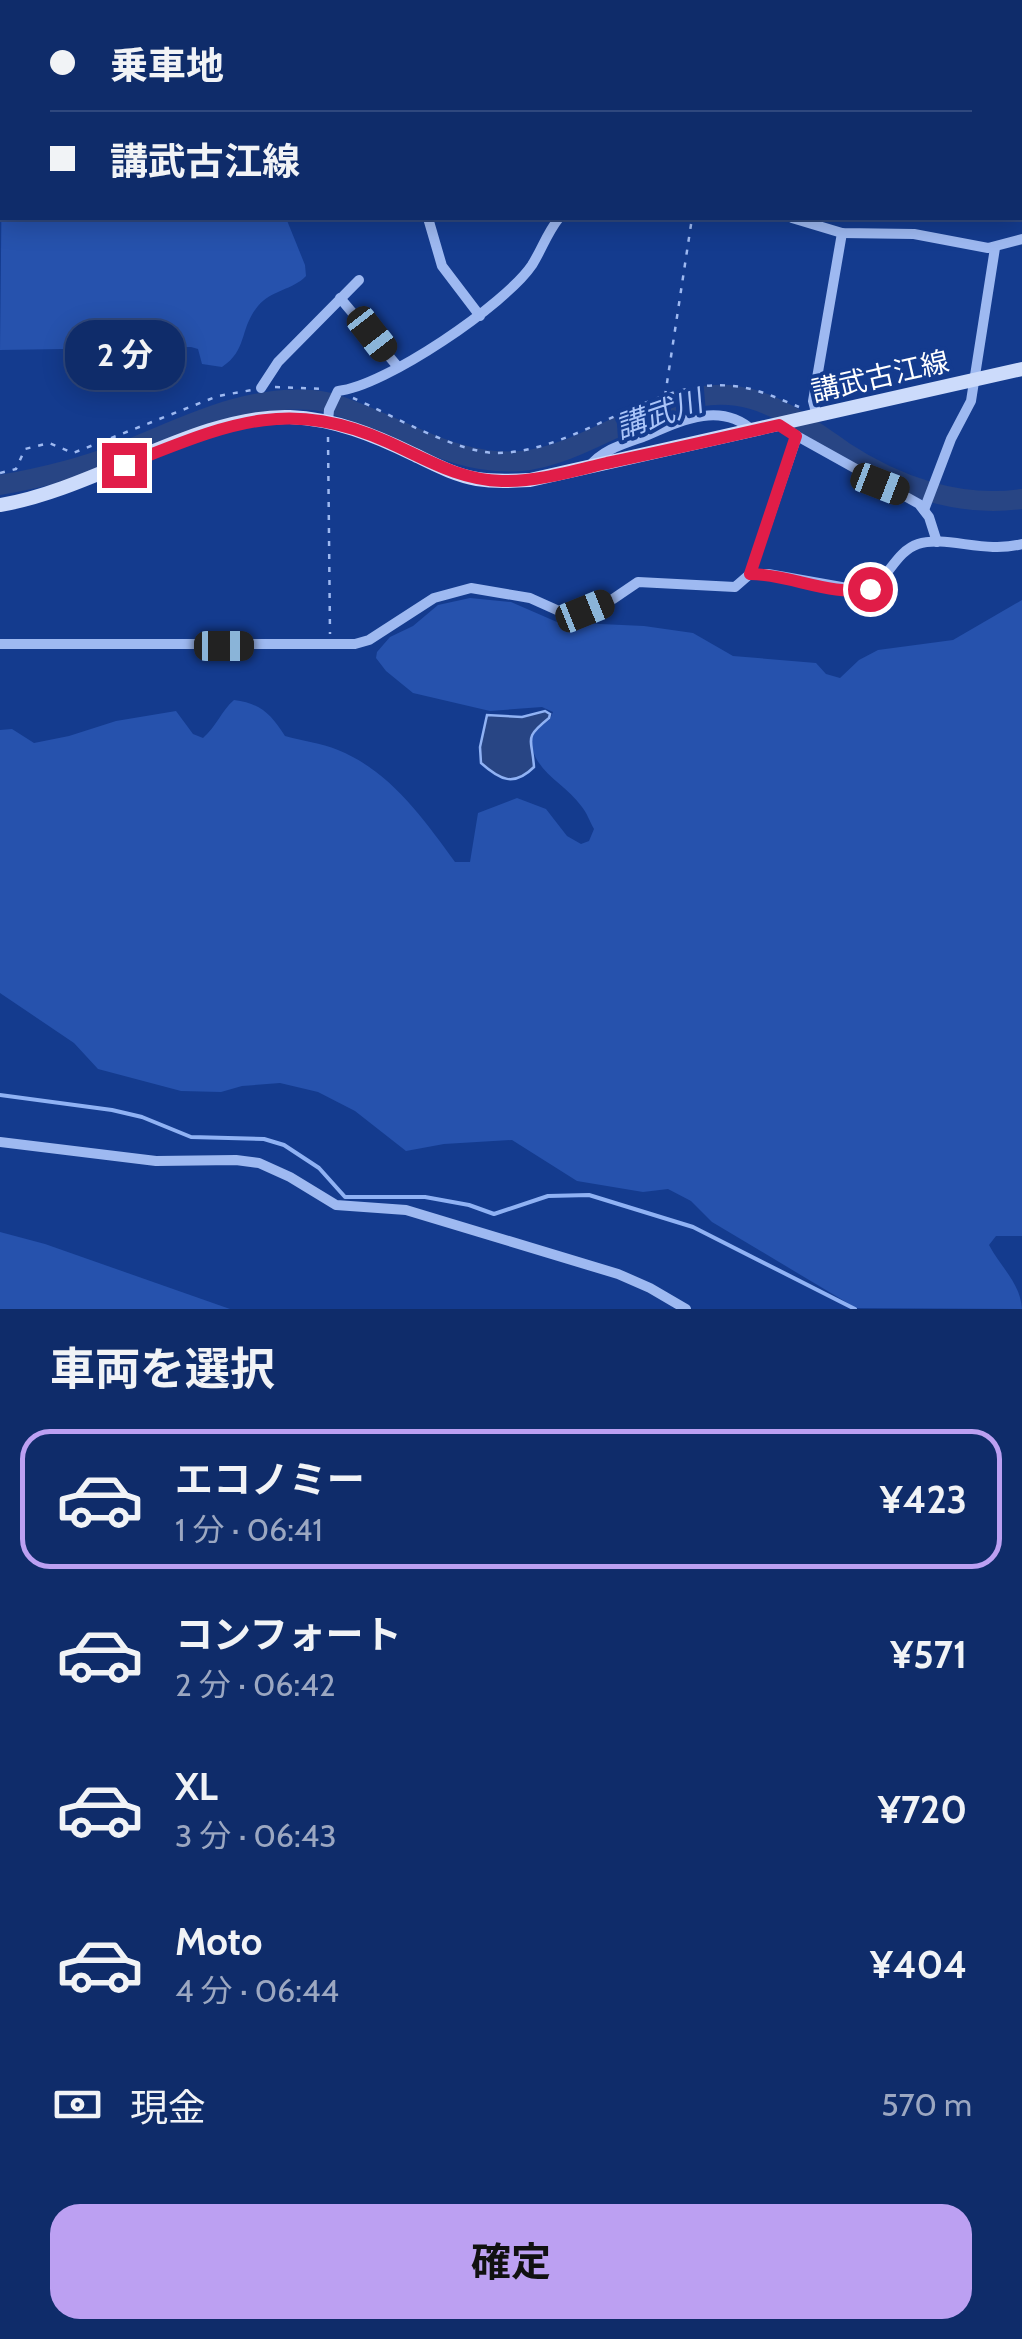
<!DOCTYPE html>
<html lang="ja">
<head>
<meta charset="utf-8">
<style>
	body { margin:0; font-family:Cabin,"Noto Sans JP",sans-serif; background:#183470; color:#f1f3f6; height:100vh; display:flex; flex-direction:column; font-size:38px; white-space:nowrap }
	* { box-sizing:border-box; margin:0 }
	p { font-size:32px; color:#9ba7c1 }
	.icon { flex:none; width:55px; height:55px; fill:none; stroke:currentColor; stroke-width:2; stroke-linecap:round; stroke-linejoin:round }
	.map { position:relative; height:1309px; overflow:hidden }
	.details { display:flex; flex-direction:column; background:#0f2c6a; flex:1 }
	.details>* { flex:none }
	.hud { position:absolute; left:0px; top:0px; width:1022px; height:220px; box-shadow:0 5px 25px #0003,0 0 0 2px #2f487e; display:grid; align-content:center; height:220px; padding:0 50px; background:#0f2c6a }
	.end { position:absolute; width:45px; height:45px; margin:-22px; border:12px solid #e11d48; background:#fff; box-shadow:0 0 0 5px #fff }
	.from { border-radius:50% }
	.bubble { position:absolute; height:70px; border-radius:30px; background:#0f2c6a; box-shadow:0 5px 25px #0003,0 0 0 2px #2f487e; font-size:32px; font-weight:700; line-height:70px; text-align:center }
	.car { position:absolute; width:30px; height:60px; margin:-30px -15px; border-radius:12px; box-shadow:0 0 8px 2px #0007; background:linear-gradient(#222 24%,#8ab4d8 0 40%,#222 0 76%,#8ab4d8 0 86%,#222 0) }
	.hud b { display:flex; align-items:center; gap:35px; height:95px; font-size:38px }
	.hud b+b { border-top:2px solid #2f487e }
	.hud i { width:25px; height:25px; background:#f1f3f6 }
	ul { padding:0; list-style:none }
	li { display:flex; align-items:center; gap:30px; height:140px; margin:0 20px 15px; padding:0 30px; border:5px solid transparent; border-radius:30px }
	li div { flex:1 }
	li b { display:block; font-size:38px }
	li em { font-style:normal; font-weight:700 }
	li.active { border-color:#bca0f2 }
	li>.icon { width:90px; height:90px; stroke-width:1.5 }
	h2 { padding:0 50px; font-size:45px; line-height:120px }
	.pay { display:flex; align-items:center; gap:25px; height:110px; padding:0 50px; font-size:38px }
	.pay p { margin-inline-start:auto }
	.primary-button { display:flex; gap:20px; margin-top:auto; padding:20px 50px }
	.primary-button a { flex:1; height:115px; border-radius:30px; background:#bca0f2; color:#111; font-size:40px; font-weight:700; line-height:115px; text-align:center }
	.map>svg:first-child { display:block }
</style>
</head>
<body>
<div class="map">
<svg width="1022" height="1309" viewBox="0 0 1022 1309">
	<rect width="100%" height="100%" fill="#143b8e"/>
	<g fill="#2652ad">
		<polygon points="83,0 348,0 349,2 82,2"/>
		<polygon points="418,0 688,0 685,2"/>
		<path d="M2,157v61h284l19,47 1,11c-13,14 -35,14 -48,30 -19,23 -10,44 -36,61l-20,-3 -4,-15 -7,-2 -191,3z"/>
		<path d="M470,598l41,4 46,20 87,4 49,7 40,23 83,7 10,11 14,4 19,-18 19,-10 75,-10 69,-40v636h-26l-7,9c12,23 31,37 33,64l-166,-1 -144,-86 -21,-21 -23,-12 -25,3 -66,-11 -65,-41 -68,4 -38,7 -51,-40 -37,-19 -38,-9 -38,3 -21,6 -40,-1 -83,-22 -24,-26 -74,-50v-263l12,-1 22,14 35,-7 47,-15 60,-10 17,23 10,4c14,-12 18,-27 31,-38 26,3 37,14 51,36 17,5 36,7 53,14 52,21 85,68 117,112h15l8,-49 39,-15 29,11 21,27 14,8 8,-3 5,-12c-4,-7 -7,-16 -12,-22 -19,-27 -52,-35 -51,-73l19,-15 3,-7 -11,-5 -52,4 -77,-18 -27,-22 -10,-13 1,-6 13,-15 23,-11 25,-21z"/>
		<polygon points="0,1232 45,1244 230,1309 0,1309"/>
	</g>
	<path fill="#284584" stroke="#90b2f4" stroke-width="2.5" d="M545,711l5,3 -1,4c-26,21 -17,19 -15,49 -20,20 -34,13 -53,-4l-1,-16 7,-32 35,2z"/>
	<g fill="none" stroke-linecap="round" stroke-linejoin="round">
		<polyline stroke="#90b2f4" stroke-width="4" points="0,1095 112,1110 142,1117 191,1137 264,1139 284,1145 319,1168 345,1197 425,1197 469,1205 494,1214 548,1196 589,1195 693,1227 855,1309"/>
		<path stroke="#284584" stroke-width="20" d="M0,485c40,-7 79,-16 117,-31 65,-25 124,-59 195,-54 18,1 35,9 51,15 52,21 100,51 158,46 70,-6 144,-77 216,-65 40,6 73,32 106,55 53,35 116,57 179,48"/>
		<g stroke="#9eb9f1" stroke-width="2.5" stroke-dasharray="5 8" stroke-linecap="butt">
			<polyline points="275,387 326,389"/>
			<polyline points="665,396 692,218"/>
			<path d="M353,398c37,16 104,55 144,55 82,-1 156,-76 236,-67 23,2 44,12 66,21"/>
			<polyline points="328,437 330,634"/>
			<polyline points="0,473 16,469 25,449 49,443 73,453 218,396 252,390"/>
		</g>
		<g stroke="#9eb9f1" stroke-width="10">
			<polyline points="364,0 364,2"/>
			<polyline points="779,0 780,2"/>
			<polyline points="428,218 442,266 480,316"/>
			<polyline points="792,218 842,233 914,234 988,248 1022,239"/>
			<polyline points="340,298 398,367"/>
			<polyline points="261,388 278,362 359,280"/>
			<polyline points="817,416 813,401 842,233"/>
			<path d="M328,421l1,-11 9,-19c46,-4 168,-87 194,-126 10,-16 15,-32 27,-47"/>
			<polyline points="797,436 919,504 929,517 937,542"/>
			<path d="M589,467c13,-17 34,-23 54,-30 35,-15 77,-37 110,-6"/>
			<polyline points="924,510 951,439 971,401 995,248"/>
			<path d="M750,574h18l96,17c23,-7 30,-39 54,-47 28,-9 67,10 104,0"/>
			<polyline points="0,644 355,644 369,640 434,598 471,588 530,598 559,611 585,611 613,599 638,582 735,587 750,574 797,436 779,425"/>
			<polyline points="0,1142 156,1161 236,1160 259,1163 290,1177 336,1205 406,1210 618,1274 650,1288 686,1309"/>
		</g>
		<path stroke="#ccdbfb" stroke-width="14" d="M0,505c94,-15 198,-91 290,-88 45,2 84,18 123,37 21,10 41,21 64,25 18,3 35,2 53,1l492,-111"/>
	</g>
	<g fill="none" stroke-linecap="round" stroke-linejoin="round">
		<path stroke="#e11d48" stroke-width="12" d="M124,465c98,-38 160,-70 264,-23 38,17 71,38 114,39 35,1 71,-10 105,-18 58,-12 115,-25 172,-38l17,11 -46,138c39,0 82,23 120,15"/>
	</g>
	<g text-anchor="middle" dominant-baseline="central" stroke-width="8" stroke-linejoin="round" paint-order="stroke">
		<g font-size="28" fill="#fff" stroke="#143b8e">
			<text transform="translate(880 376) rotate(-13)">講武古江線</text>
		</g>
		<g font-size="30" font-style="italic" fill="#aac4f8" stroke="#143b8e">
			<text transform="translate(659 414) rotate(-19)">講武川</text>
		</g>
	</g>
</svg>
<i class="end from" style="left:870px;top:589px"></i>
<i class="end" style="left:124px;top:465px"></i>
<div class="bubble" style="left:65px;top:320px;width:120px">2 分</div>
<i class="car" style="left:372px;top:334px;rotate:142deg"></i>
<i class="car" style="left:880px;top:484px;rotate:111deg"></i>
<i class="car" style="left:585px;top:611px;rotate:68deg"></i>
<i class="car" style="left:224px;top:646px;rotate:90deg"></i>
<div class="hud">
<b><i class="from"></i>乗車地</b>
<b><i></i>講武古江線</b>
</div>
</div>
<section class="details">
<h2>車両を選択</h2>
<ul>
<li class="active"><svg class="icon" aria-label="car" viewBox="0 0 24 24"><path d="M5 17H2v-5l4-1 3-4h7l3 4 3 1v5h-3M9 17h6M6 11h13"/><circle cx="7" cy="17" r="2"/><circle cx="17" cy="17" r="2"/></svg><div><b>エコノミー</b><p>1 分 · 06:41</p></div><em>¥423</em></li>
<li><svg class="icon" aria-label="car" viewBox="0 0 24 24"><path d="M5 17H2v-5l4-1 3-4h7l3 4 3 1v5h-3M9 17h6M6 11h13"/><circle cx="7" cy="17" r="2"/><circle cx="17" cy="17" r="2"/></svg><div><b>コンフォート</b><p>2 分 · 06:42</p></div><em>¥571</em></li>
<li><svg class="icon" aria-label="car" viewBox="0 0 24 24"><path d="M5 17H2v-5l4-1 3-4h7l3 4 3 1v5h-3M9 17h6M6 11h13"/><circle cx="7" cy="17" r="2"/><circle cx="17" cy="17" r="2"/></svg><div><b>XL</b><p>3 分 · 06:43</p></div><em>¥720</em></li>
<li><svg class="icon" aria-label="car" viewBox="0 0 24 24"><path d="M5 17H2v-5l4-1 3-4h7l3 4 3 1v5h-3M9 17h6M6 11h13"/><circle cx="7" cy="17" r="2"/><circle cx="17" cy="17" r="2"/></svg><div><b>Moto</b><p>4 分 · 06:44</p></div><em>¥404</em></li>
</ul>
<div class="pay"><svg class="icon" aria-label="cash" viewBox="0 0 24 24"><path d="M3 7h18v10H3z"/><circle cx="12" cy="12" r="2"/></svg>現金<p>570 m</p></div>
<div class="primary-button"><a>確定</a></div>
</section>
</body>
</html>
